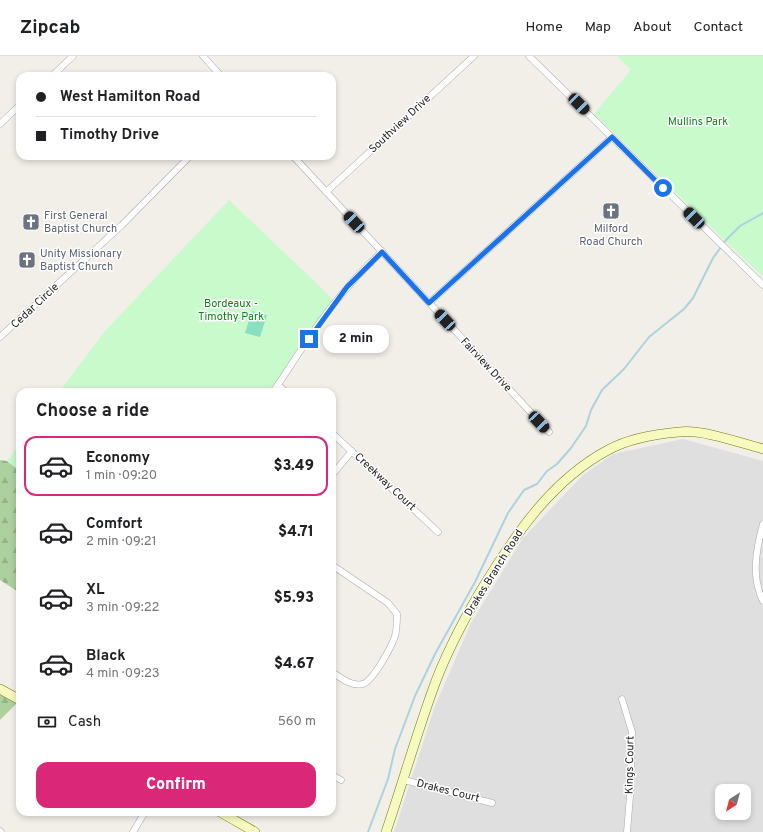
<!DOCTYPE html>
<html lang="en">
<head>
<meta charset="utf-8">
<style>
	body { margin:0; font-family:Overpass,sans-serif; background:#f6f6f6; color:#202124; height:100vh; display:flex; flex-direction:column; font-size:15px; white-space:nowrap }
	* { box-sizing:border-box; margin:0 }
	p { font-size:13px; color:#757577 }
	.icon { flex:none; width:22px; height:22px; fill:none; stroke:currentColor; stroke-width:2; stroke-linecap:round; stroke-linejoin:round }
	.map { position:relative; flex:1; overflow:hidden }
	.drawer { position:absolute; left:16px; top:332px; width:320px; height:428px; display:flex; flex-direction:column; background:#fff; border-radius:12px; box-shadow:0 2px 6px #0003 }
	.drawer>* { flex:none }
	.banner { position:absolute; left:16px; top:16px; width:320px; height:88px; border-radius:12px; box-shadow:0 2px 6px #0003; display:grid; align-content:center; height:88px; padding:0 20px; background:#fff }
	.needle { width:26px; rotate:216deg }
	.controls { position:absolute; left:715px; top:728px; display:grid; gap:8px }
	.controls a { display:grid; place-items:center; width:36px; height:36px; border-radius:8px; background:#fff; box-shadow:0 2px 6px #0003; font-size:20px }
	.end { position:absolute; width:18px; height:18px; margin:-9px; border:5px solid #1a73e8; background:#fff; box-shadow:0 0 0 2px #fff }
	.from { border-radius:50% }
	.bubble { position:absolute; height:28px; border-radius:12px; background:#fff; box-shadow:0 2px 6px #0003; font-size:13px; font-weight:800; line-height:28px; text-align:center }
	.car { position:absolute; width:12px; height:24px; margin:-12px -6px; border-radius:5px; box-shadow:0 0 3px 1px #0007; background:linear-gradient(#222 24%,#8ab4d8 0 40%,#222 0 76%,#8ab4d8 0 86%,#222 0) }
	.banner b { display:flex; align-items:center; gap:14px; height:38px; font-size:15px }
	.banner b+b { border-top:1px solid #e0e0e0 }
	.banner i { width:10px; height:10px; background:#202124 }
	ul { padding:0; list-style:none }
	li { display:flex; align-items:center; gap:12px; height:60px; margin:0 8px 6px; padding:0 12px; border:2px solid transparent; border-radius:12px }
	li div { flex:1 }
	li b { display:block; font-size:15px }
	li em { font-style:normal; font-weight:800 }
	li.on { border-color:#db2777 }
	li>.icon { width:36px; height:36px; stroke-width:1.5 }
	h2 { padding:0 20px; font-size:18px; line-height:48px }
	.pay { display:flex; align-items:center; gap:10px; height:44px; padding:0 20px; font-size:15px }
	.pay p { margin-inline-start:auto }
	.button { display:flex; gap:8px; margin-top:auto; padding:8px 20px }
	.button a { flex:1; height:46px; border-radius:12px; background:#db2777; color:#fff; font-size:16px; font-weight:800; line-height:46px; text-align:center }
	header { display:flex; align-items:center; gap:24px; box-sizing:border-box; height:56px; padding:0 20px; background:#fff; border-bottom:1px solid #e0e0e0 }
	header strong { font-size:19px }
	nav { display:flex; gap:22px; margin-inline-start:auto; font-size:14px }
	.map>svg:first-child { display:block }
</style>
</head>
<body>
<header>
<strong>Zipcab</strong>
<nav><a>Home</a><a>Map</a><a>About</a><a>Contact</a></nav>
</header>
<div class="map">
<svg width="763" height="776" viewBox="0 0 763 776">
	<defs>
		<pattern id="forest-firs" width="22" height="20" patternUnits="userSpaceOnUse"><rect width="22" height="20" fill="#add19e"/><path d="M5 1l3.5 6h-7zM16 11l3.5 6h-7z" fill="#95b388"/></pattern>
	</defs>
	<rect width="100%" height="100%" fill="#f2efe9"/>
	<path fill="#e0dfdf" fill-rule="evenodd" d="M683,383l80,22v371h-369l41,-126 36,-83 52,-85 60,-63 30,-21zM722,735h22v22h-22z"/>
	<g fill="url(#forest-firs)">
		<polygon points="0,404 7,405 20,415 20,537 0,524"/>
		<polygon points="0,633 20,644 0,664"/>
	</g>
	<g fill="#c8facc">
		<polygon points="617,0 763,0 763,221 594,58 631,14"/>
		<polygon points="229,144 333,243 269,336 59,336 105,275"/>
		<polygon points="20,388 20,415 7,405"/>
	</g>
	<polygon fill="#88e0be" points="252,255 267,259 260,281 245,277"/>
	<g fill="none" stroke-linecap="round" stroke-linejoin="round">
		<polyline stroke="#aad3df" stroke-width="2" points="368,776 388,723 395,693 415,640 435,598 475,526 508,457 524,434 537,428 547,415 557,408 571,392 586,370 591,354 602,334 624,313 649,281 684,253 693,242 713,202 726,184 740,170 763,157"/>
		<g stroke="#a9a9a9" stroke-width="7">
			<g id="street">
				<polyline points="203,0 221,20"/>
				<polyline points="529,0 763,229"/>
				<polyline points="52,20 73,0"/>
				<polyline points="0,68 20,49"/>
				<polyline points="293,100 549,376"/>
				<polyline points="326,136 474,0"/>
				<polyline points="429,247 612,81"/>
				<polyline points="0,281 122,169 190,100"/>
				<polyline points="278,329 286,336"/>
				<path d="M273,336c24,-35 46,-73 75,-105 10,-13 23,-24 34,-36"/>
				<polyline points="332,377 438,476"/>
				<polyline points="332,419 352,395"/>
				<path d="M763,468c-7,26 -12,53 0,77"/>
				<path d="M332,509l56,38 9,11c0,8 0,15 -2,22 -3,10 -22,45 -32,48 -11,3 -22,-6 -31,-12"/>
				<polyline points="622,643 632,676 630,740 627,776"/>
				<polyline points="332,719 341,724"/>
				<polyline points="404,724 492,747"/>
				<polyline points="0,775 1,776"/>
				<polyline points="133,776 145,756"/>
			</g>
		</g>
		<g stroke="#707d05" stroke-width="10">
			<g id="secondary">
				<polyline points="0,633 20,644"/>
				<polyline points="220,756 255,776"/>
				<path d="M386,776c16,-47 30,-96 47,-143 12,-34 29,-66 47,-97 33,-54 70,-111 128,-142 20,-11 48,-16 71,-18 23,-3 62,11 84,17"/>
			</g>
		</g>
		<use href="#street" stroke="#fff" stroke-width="6"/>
		<use href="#secondary" stroke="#f7fabf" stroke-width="9"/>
	</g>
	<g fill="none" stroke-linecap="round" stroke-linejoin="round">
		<polyline stroke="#1a73e8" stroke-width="5" points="309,283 347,231 382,196 429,247 612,81 663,132"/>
	</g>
	<defs>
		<g id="church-square" transform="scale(0.9)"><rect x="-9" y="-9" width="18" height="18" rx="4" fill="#6b7280" stroke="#fff"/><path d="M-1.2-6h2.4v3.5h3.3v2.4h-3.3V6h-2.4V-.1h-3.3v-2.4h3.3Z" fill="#fff"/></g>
	</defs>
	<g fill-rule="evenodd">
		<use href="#church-square" x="611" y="155"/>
		<use href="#church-square" x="31" y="166"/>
		<use href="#church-square" x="27" y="204"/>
	</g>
	<g text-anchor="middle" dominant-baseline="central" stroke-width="3" stroke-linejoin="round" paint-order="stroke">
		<g font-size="11" fill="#0c8416" stroke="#fff">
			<text x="698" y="66">Mullins Park</text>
			<text x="231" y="248">Bordeaux -<tspan x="231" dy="13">Timothy Park</tspan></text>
		</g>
		<g font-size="11" fill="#222" stroke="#fff">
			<text transform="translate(400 68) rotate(-43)">Southview Drive</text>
			<text transform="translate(35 250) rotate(-43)">Cedar Circle</text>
			<text transform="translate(486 309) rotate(47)">Fairview Drive</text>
			<text transform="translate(385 426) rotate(43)">Creekway Court</text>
			<text transform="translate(494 517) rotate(-58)">Drakes Branch Road</text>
			<text transform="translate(630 709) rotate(-89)">Kings Court</text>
			<text transform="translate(448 735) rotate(14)">Drakes Court</text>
		</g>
		<g font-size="11" fill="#5b616d" stroke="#fff" text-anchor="start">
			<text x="44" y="160">First General<tspan x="44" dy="13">Baptist Church</tspan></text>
			<text x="611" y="173" text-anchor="middle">Milford<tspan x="611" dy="13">Road Church</tspan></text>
			<text x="40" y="198">Unity Missionary<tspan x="40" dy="13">Baptist Church</tspan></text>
		</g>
	</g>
</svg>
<div class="controls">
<a><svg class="needle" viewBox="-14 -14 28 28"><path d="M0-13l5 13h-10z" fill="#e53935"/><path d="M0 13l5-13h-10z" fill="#757577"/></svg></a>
</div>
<i class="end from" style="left:663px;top:132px"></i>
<i class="end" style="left:309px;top:283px"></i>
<div class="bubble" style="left:323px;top:269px;width:66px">2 min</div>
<i class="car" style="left:579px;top:48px;rotate:135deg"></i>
<i class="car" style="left:694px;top:162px;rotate:315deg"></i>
<i class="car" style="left:354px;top:166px;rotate:317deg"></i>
<i class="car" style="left:445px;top:264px;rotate:317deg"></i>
<i class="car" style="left:539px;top:366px;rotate:137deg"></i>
<div class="banner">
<b><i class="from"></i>West Hamilton Road</b>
<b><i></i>Timothy Drive</b>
</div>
<section class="drawer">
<h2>Choose a ride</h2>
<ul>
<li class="on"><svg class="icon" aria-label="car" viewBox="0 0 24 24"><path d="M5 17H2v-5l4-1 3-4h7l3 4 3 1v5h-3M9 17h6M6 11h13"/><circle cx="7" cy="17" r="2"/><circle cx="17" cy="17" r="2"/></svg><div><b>Economy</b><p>1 min · 09:20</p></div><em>$3.49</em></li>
<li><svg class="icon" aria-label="car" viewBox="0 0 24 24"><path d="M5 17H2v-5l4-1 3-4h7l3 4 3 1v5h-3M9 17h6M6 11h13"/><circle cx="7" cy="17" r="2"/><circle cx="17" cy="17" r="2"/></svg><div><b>Comfort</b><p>2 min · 09:21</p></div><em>$4.71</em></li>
<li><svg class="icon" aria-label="car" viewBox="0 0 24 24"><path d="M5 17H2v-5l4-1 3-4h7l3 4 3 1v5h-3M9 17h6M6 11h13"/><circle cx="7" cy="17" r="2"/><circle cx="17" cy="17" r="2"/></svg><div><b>XL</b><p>3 min · 09:22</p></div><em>$5.93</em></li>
<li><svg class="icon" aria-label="car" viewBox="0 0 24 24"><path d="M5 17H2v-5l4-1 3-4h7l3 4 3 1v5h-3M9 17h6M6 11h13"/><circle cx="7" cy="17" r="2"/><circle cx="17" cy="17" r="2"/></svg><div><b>Black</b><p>4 min · 09:23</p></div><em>$4.67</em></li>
</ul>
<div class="pay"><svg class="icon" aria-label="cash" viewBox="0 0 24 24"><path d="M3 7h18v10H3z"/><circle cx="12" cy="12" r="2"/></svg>Cash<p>560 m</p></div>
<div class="button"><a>Confirm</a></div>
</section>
</div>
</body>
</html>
